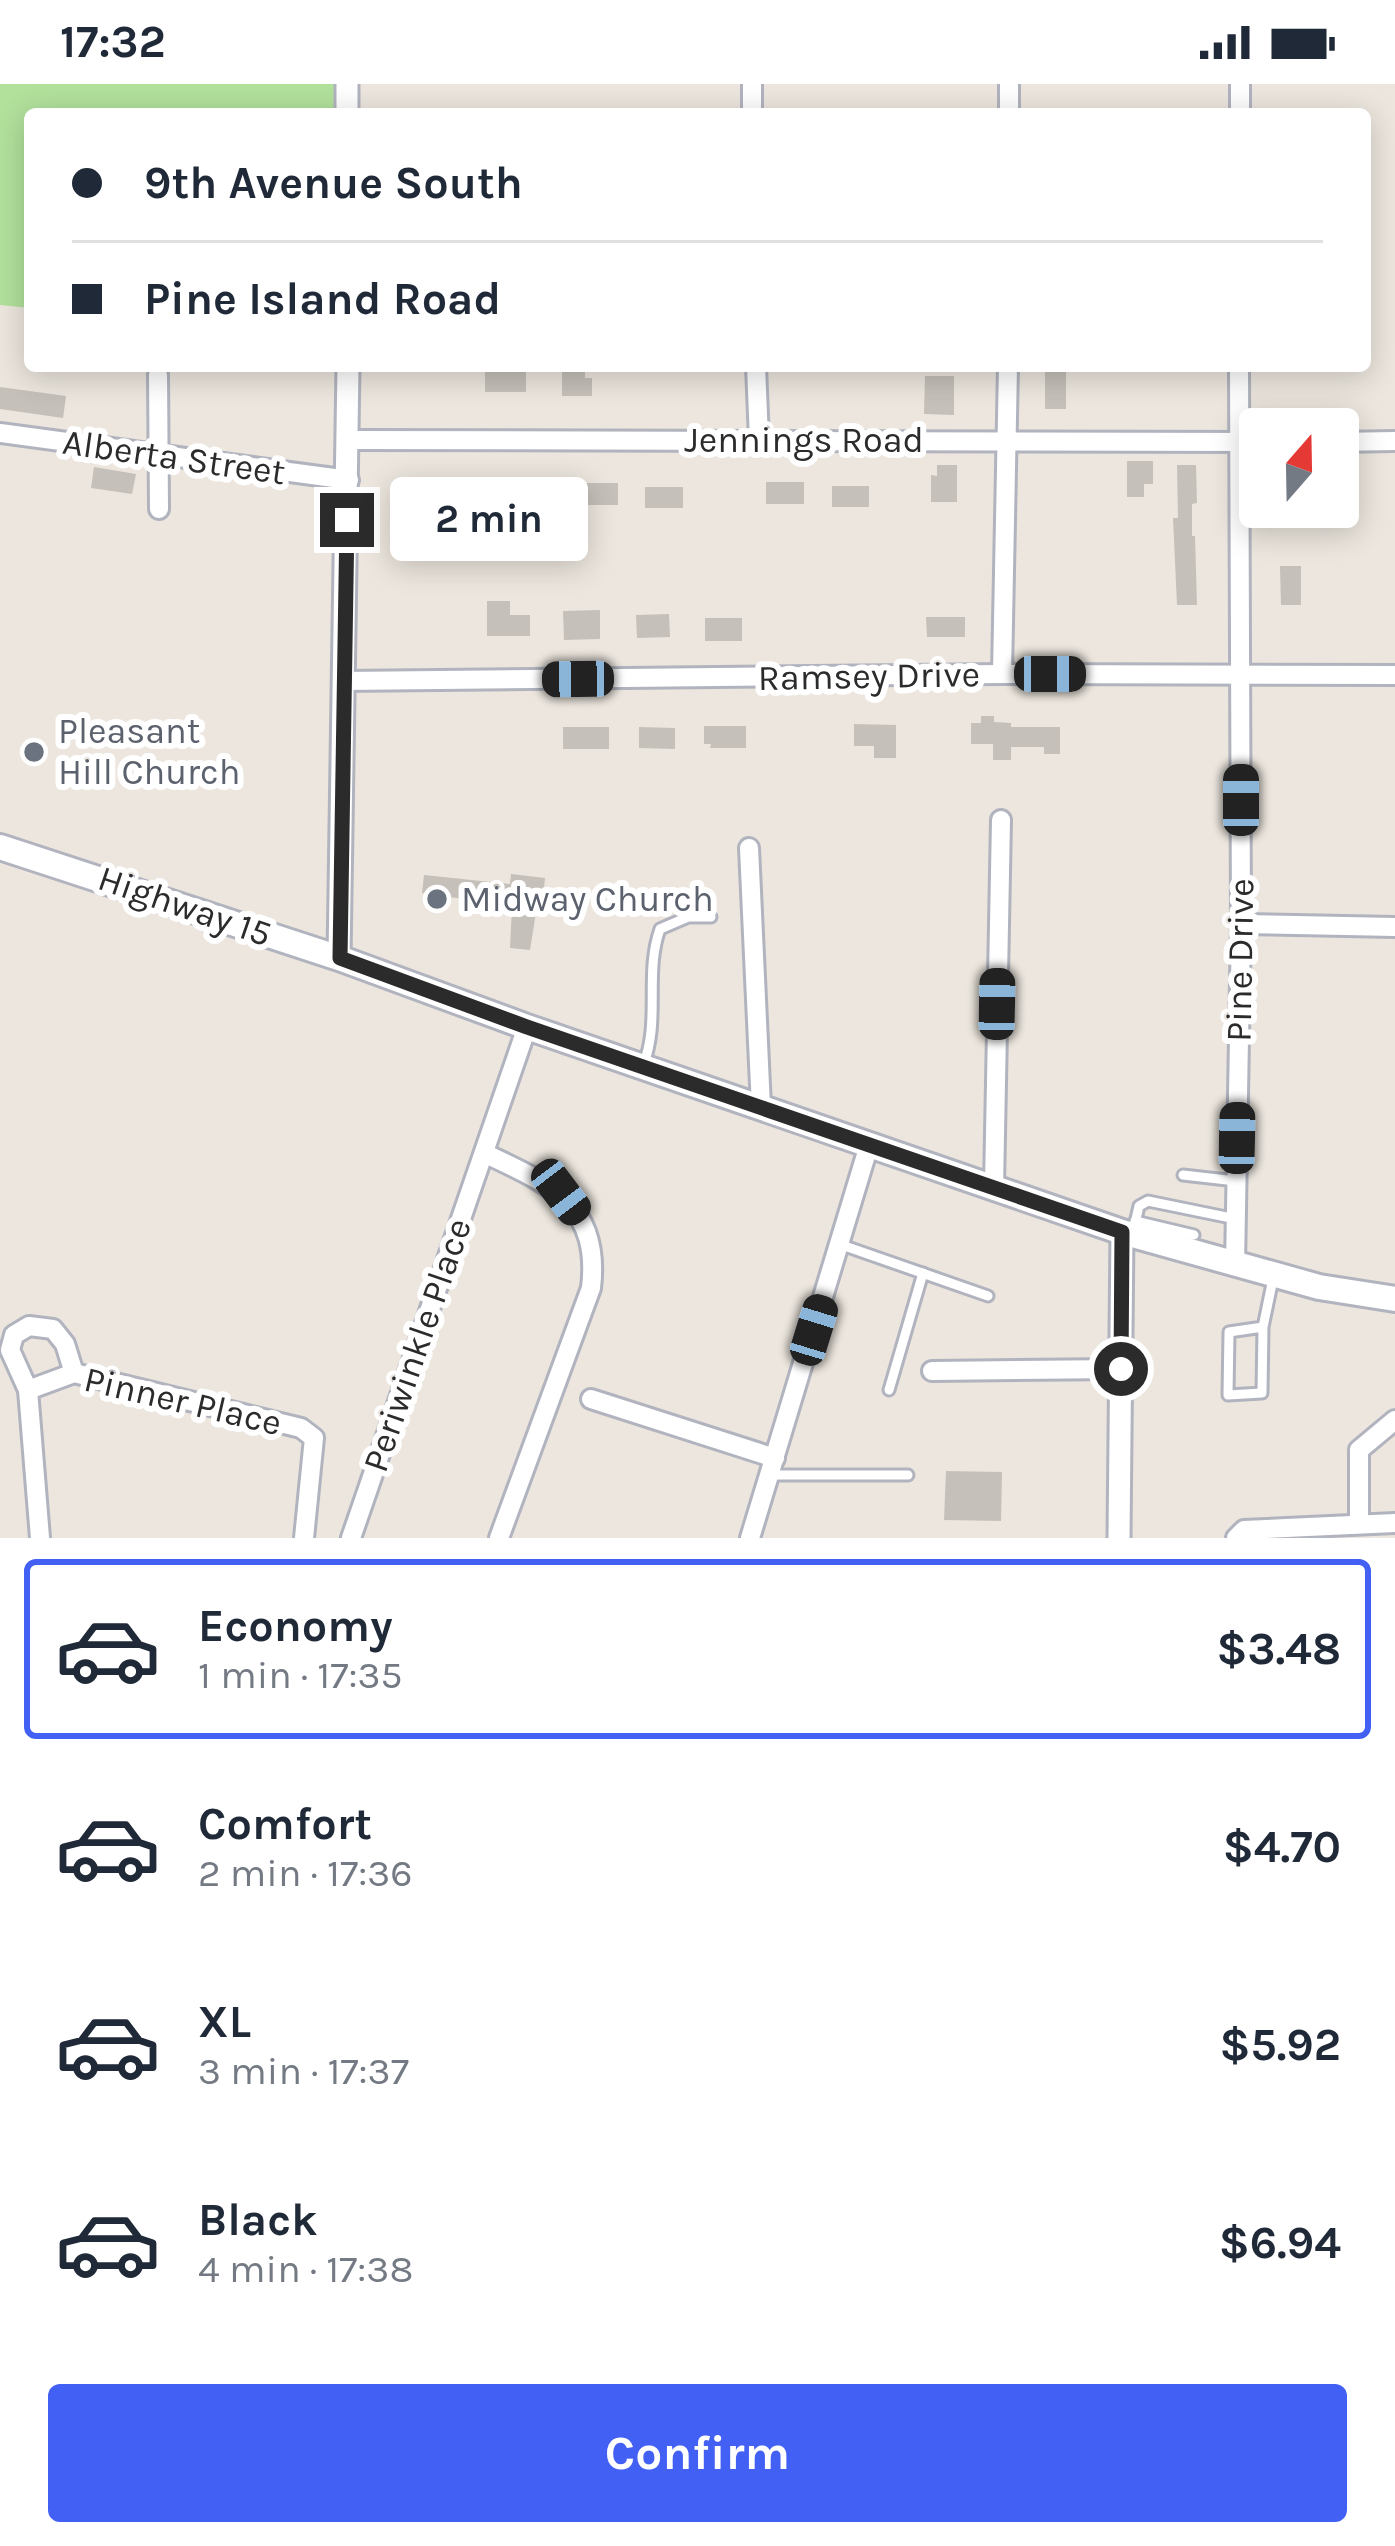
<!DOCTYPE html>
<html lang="en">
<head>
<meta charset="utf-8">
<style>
	body { margin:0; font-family:Karla,sans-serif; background:#f6f6f7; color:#1f2937; height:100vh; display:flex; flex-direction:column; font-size:45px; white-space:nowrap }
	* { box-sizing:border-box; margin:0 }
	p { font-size:39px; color:#747a83 }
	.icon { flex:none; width:66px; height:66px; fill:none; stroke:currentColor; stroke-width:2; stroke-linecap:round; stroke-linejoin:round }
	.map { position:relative; height:1454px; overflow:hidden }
	.details { display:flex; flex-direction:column; background:#fff; flex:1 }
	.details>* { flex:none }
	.top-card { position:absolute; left:24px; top:24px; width:1347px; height:264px; border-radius:12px; box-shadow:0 6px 30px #0003; display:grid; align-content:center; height:264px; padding:0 48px; background:#fff }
	.needle { width:78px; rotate:20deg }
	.controls { position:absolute; left:1239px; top:324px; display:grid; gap:24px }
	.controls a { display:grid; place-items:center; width:120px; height:120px; border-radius:12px; background:#fff; box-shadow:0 6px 30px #0003; font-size:60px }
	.end { position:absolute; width:54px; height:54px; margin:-27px; border:15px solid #2b2b2b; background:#fff; box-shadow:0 0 0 6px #fff }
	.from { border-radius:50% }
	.bubble { position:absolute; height:84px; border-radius:12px; background:#fff; box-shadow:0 6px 30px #0003; font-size:39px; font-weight:700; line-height:84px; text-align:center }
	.car { position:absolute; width:36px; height:72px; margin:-36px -18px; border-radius:15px; box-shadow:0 0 9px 3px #0007; background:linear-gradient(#222 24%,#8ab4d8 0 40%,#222 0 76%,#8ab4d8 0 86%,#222 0) }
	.top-card b { display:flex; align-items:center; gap:42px; height:114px; font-size:45px }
	.top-card b+b { border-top:3px solid #e0e1e3 }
	.top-card i { width:30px; height:30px; background:#1f2937 }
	ul { padding:21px 0 0; list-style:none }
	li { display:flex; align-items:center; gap:36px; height:180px; margin:0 24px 18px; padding:0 24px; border:6px solid transparent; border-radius:12px }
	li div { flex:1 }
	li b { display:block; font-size:45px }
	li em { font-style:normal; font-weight:700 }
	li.current { border-color:#4360f4 }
	li>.icon { width:108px; height:108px; stroke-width:1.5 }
	.primary-button { display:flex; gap:24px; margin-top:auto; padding:24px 48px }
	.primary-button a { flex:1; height:138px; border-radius:12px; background:#4360f4; color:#fff; font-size:48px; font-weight:700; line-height:138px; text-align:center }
	.status { display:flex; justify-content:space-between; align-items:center; height:84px; padding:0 60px; background:#fff; direction:ltr }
	.status svg { height:33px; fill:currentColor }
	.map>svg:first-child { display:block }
</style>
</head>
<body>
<div class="status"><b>17:32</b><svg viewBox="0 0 49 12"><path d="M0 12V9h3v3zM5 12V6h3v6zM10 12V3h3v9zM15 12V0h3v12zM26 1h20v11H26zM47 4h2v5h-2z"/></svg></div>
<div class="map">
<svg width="1395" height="1454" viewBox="0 0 1395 1454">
	<rect width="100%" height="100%" fill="#ece6de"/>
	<polygon fill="#b2e19c" points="0,0 347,0 347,30 30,30 30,224 0,221"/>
	<g fill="#c5c0b9">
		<polygon points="494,282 526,285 526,308 485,308 485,285"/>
		<polygon points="562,282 585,282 585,294 592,294 592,312 562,312"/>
		<rect x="1045" y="287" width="21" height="38"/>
		<polygon points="925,292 954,292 954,331 924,330"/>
		<polygon points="0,303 66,312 63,334 0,325"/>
		<polygon points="1127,377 1153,377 1153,400 1144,400 1144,413 1127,413"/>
		<polygon points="937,381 957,381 957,418 931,418 931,391 937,392"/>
		<polygon points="1177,381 1196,381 1197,419 1192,420 1192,452 1195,452 1197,521 1177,521 1173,434 1178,434"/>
		<polygon points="94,383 136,390 132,410 91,404"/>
		<rect x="766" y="398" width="38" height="22"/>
		<rect x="581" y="399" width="37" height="22"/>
		<rect x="832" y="402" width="37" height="21"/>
		<rect x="645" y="403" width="38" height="21"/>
		<polygon points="1280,482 1301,482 1301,521 1281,521"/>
		<polygon points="487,517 510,517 510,531 530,531 530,552 487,552"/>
		<polygon points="600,526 600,555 564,556 563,527"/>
		<polygon points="669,530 670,553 637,554 636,531"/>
		<polygon points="926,533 965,533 965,553 927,553"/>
		<rect x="705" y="534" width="37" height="23"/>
		<polygon points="981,632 994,632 994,638 1011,639 1011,643 1060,643 1060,670 1044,670 1044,663 1011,663 1011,676 993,676 993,660 971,660 971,639 981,639"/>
		<polygon points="854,640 896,641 896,674 874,674 874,662 854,662"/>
		<polygon points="704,642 746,642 746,664 710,664 711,660 704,660"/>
		<rect x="563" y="643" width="46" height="22"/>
		<polygon points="639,643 675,644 675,665 639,664"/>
		<polygon points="511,790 545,794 544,804 548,804 546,823 537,822 530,866 510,864 512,822 422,809 424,791 510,800"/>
		<polygon points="946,1387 1002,1388 1001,1437 944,1436"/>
	</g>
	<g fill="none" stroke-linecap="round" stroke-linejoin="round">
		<g stroke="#b1b4be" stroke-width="15">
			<g id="service">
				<path d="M643,982c18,-46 1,-92 17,-137l28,-12h23"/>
				<polyline points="1183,1091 1236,1097"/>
				<polyline points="1135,1137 1194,1151"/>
				<polyline points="1133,1148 1139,1122 1148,1117 1236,1135"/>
				<polyline points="839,1160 988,1212"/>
				<polyline points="1263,1243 1229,1248 1228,1311 1262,1309 1263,1243 1273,1195"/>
				<polyline points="889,1306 923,1189"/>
				<polyline points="770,1391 908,1391"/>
			</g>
		</g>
		<g stroke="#b1b4be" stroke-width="24">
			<g id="minor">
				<polyline points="752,30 752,0"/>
				<polyline points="1009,30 1009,0"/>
				<polyline points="1240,30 1240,0"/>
				<polyline points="756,282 759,356"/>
				<polyline points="158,291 159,425"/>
				<polyline points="0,349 349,396"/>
				<polyline points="347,356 1260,358"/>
				<polyline points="1338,358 1395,357"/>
				<polyline points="1002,590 1008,282"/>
				<polyline points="343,597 1002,590 1395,591"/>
				<polyline points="749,764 761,1023"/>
				<polyline points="1241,840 1395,843"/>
				<path d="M484,1069c65,31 117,51 107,135l-92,250"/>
				<polyline points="994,1103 1001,736"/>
				<polyline points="1235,1182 1241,840 1239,282"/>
				<polyline points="932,1287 1121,1285"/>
				<polyline points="28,1306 74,1289 301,1344 314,1354 304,1454"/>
				<polyline points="591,1315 775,1374"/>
				<polyline points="1359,1440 1359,1366 1395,1336"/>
				<polyline points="40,1454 28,1306 10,1266 14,1251 29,1242 53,1245 65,1260 74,1289"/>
				<polyline points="351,1454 527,943"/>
				<polyline points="750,1454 869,1061"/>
				<polyline points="1236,1454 1244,1446 1395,1439"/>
			</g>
		</g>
		<g stroke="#b1b4be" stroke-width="27">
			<g id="tertiary">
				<polyline points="347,30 347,0"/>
				<polyline points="339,874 348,282"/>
				<polyline points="1119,1454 1122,1148"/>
			</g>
		</g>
		<g stroke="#b1b4be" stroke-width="30">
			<polyline id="secondary" points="0,763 339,874 527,943 1122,1148 1319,1203 1395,1215"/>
		</g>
		<use href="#service" stroke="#fff" stroke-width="9"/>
		<use href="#minor" stroke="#fff" stroke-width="18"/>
		<use href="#tertiary" stroke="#fff" stroke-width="21"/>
		<use href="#secondary" stroke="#fff" stroke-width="24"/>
	</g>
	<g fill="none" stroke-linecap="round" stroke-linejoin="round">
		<polyline stroke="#2b2b2b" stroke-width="15" points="347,436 340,874 527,943 1122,1148 1121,1285"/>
	</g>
	<g fill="#6b7280" stroke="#fff" stroke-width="4.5">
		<circle cx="34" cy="668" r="12"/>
		<circle cx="437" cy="815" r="12"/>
	</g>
	<g text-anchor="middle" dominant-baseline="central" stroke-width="12" stroke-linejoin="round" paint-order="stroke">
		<g font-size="36" fill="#2b2b2b" stroke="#fff">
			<text x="804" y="356">Jennings Road</text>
			<text transform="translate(174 373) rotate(8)">Alberta Street</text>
			<text transform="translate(869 592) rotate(-1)">Ramsey Drive</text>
			<text transform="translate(185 822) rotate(19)">Highway 15</text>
			<text transform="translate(1240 876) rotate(-89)">Pine Drive</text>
			<text transform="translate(417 1261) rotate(-71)">Periwinkle Place</text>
			<text transform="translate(183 1317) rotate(13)">Pinner Place</text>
		</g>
		<g font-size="36" fill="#5b616d" stroke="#fff" text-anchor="start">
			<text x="58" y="647">Pleasant<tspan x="58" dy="41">Hill Church</tspan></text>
			<text x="461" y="815">Midway Church</text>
		</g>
	</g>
</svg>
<div class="controls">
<a><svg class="needle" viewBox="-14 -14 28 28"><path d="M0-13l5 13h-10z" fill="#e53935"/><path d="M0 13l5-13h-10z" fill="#747a83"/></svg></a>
</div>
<i class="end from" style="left:1121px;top:1285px"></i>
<i class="end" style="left:347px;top:436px"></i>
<div class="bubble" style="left:390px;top:393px;width:198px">2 min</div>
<i class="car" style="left:1050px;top:590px;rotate:90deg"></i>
<i class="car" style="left:578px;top:595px;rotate:269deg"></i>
<i class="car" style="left:1241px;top:716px;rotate:0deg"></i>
<i class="car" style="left:997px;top:920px;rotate:1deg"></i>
<i class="car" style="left:1237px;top:1054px;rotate:1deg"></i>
<i class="car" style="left:561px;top:1108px;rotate:143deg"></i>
<i class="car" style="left:814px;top:1246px;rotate:17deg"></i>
<div class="top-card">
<b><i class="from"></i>9th Avenue South</b>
<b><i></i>Pine Island Road</b>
</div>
</div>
<section class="details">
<ul>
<li class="current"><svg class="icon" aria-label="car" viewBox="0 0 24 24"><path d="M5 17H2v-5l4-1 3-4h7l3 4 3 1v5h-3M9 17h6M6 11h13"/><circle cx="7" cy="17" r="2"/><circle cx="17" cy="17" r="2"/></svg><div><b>Economy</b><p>1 min · 17:35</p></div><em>$3.48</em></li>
<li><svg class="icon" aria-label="car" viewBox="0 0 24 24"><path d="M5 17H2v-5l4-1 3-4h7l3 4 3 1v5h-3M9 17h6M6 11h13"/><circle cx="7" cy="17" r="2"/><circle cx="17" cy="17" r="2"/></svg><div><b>Comfort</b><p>2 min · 17:36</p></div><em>$4.70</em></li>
<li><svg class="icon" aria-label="car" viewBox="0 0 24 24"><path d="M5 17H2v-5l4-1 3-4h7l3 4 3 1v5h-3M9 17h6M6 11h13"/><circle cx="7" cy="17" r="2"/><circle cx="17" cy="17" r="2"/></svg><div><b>XL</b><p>3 min · 17:37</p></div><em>$5.92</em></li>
<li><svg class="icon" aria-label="car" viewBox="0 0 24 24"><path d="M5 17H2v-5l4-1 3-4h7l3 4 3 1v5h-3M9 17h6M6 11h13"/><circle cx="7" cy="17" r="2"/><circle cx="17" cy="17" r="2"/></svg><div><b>Black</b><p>4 min · 17:38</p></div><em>$6.94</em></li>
</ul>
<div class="primary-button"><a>Confirm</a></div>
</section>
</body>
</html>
